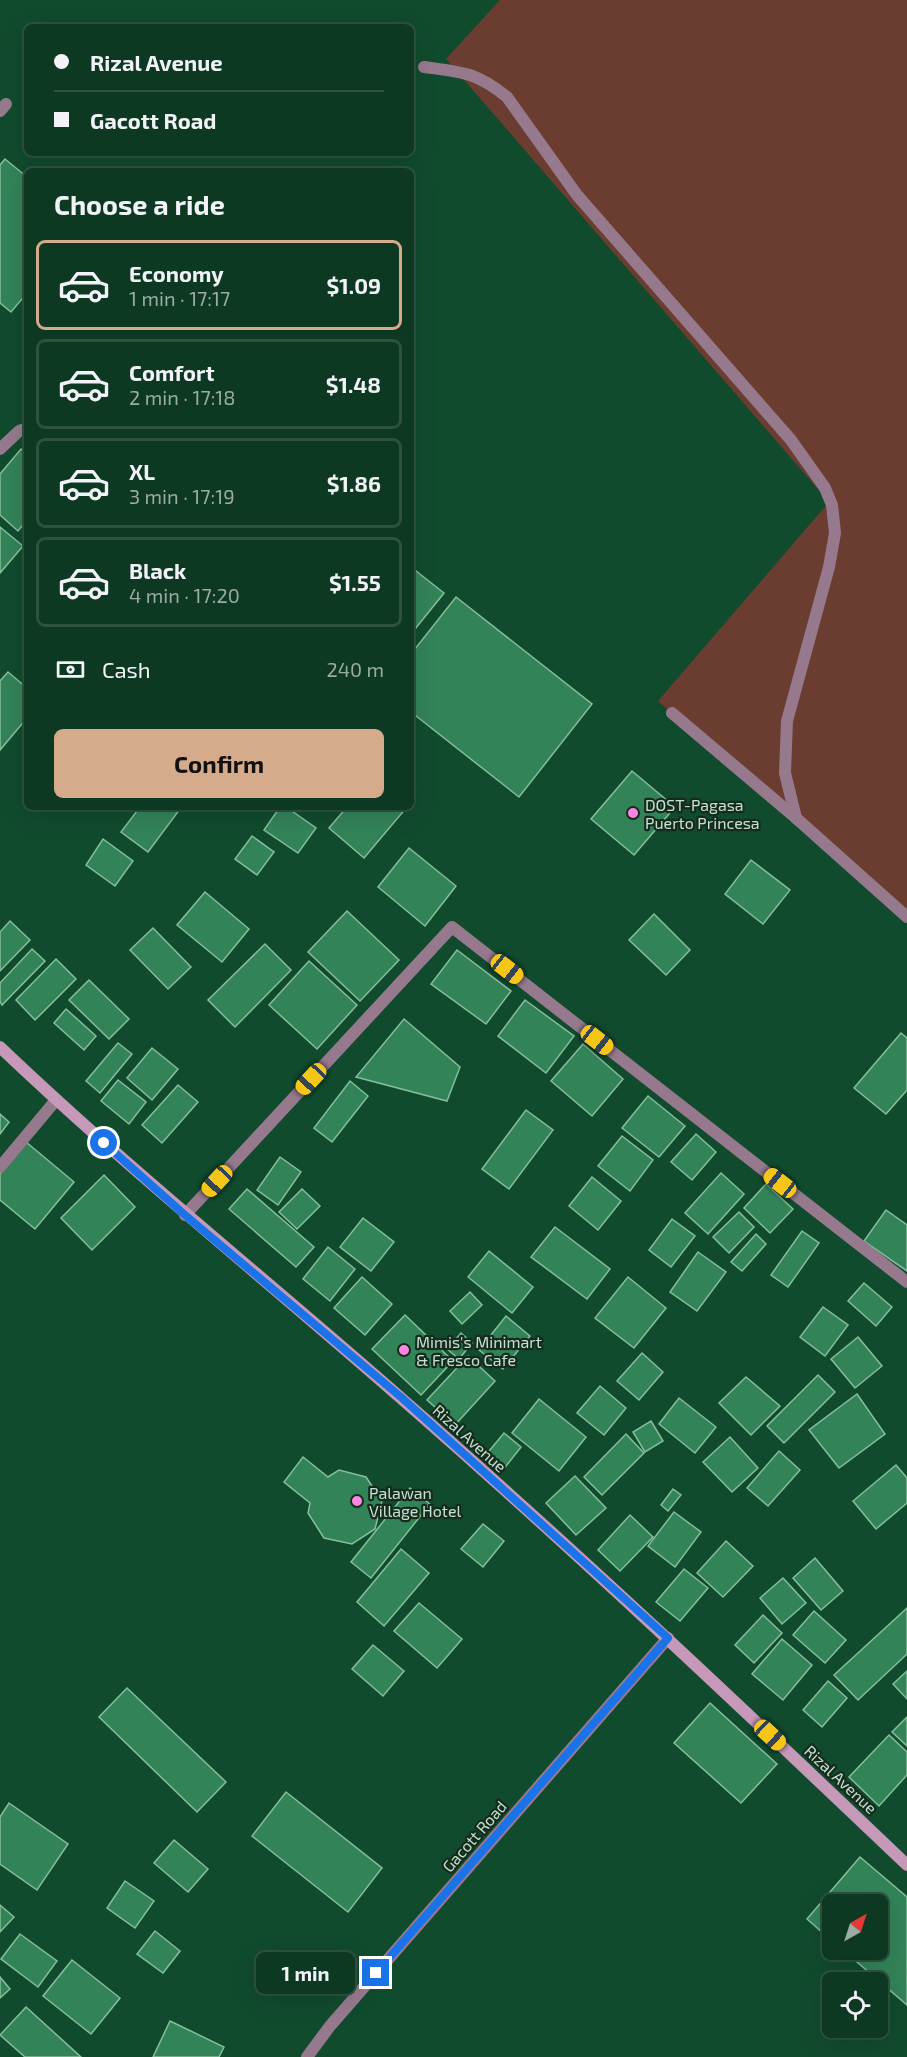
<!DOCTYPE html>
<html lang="en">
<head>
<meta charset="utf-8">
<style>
	body { margin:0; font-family:"Exo 2",sans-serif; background:#1b432f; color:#f1f3f6; height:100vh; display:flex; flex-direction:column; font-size:22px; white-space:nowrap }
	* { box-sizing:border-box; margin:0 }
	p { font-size:20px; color:#9aaca5 }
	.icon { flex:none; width:33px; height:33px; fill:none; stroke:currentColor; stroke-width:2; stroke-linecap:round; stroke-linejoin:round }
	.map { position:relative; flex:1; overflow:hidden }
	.drawer { position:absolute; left:24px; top:168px; width:390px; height:642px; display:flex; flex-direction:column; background:#0d3822; border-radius:9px; box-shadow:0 6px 24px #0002,0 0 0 2px #2d5240 }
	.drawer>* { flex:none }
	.top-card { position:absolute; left:24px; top:24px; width:390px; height:132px; border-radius:9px; box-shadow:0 6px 24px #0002,0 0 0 2px #2d5240; display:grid; align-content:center; height:132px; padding:0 30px; background:#0d3822 }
	.needle { width:39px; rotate:39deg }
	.tools { position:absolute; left:822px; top:1894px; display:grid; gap:12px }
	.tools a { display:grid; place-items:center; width:66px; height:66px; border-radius:9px; background:#0d3822; box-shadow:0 6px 24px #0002,0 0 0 2px #2d5240; font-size:30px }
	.end { position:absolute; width:27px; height:27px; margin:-14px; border:8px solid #1a73e8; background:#fff; box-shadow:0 0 0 3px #fff }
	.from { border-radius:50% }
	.bubble { position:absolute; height:42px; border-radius:9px; background:#0d3822; box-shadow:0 6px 24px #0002,0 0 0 2px #2d5240; font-size:20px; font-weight:700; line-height:42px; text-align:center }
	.car { position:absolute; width:18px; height:36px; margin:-18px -9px; border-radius:8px; box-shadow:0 0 4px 2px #0007; background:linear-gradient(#f5c518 24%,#345 0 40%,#f5c518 0 76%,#345 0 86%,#f5c518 0) }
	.top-card b { display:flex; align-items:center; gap:21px; height:57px; font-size:22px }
	.top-card b+b { border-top:2px solid #2d5240 }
	.top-card i { width:15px; height:15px; background:#f1f3f6 }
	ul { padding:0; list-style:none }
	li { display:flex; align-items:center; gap:18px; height:90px; margin:0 12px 9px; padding:0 18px; border:3px solid #2d5240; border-radius:9px }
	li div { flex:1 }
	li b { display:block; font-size:22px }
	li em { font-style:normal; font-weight:700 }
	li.active { border-color:#d6ab8b }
	li>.icon { width:54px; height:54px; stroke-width:1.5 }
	h2 { padding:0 30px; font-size:27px; line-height:72px }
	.pay { display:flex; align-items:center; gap:15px; height:66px; padding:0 30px; font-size:22px }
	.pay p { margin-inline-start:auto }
	.button { display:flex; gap:12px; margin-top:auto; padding:12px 30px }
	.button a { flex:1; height:69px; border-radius:9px; background:#d6ab8b; color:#111; font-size:24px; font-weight:700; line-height:69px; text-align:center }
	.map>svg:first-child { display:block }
</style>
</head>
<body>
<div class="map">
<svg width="907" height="2057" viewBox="0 0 907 2057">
	<rect width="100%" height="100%" fill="#114b2e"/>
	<polygon fill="#6a3d30" points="500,0 907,0 907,924 658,701 829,502 446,59"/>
	<g fill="#338359" stroke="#86be9c" stroke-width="1.5">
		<polygon points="5,159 27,177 27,293 11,312 0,303 0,165"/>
		<polygon points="21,449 27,454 27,520 18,531 0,515 0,474"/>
		<polygon points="0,527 23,546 0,573"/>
		<polygon points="411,567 444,593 411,634"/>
		<polygon points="456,597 592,704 519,797 411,712 411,654"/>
		<polygon points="8,672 27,688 27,718 0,750 0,681"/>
		<polygon points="632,771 675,807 634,855 591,819"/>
		<polygon points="140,807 177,807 180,809 148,852 121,832"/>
		<polygon points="280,807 286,807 316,828 298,853 264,830"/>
		<polygon points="347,807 407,807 364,858 329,828"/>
		<polygon points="252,836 274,852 257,875 235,859"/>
		<polygon points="103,839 133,861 115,886 86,865"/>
		<polygon points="409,848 456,886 425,926 378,887"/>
		<polygon points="751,860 790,890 763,924 725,894"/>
		<polygon points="205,892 249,929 222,962 177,925"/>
		<polygon points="347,911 399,960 360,1001 308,952"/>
		<polygon points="654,914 690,950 666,975 629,940"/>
		<polygon points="10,921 30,940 0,971 0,932"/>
		<polygon points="153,928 191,967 168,989 130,950"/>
		<polygon points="265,944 291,970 235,1027 208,1000"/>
		<polygon points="32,949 45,961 2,1005 0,1002 0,983"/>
		<polygon points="457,950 511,991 486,1024 431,984"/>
		<polygon points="56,959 76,979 35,1020 16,1000"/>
		<polygon points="309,961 357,1005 317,1049 269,1005"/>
		<polygon points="89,980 129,1019 109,1039 69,1000"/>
		<polygon points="525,1000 574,1036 546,1073 498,1036"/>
		<polygon points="66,1009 96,1036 84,1050 54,1023"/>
		<polygon points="404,1019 460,1067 447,1101 356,1077"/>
		<polygon points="901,1033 907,1038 907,1090 886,1114 854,1088"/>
		<polygon points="118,1043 132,1054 100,1093 86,1081"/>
		<polygon points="583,1044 623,1079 592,1116 551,1081"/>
		<polygon points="152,1048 178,1069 152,1100 127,1078"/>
		<polygon points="118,1080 146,1102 129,1124 101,1101"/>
		<polygon points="350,1081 368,1096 332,1142 314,1128"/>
		<polygon points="178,1085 198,1102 162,1143 142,1125"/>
		<polygon points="648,1096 685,1126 659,1157 622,1128"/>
		<polygon points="526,1110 553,1130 509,1189 482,1169"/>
		<polygon points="0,1114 9,1122 0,1134"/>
		<polygon points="696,1134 716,1152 692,1180 671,1162"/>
		<polygon points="622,1136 653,1160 630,1191 598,1166"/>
		<polygon points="26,1142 74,1182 35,1229 0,1200 0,1174"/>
		<polygon points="280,1157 301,1172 278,1205 257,1190"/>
		<polygon points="721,1173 744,1194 708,1234 685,1213"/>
		<polygon points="104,1175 135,1207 92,1250 61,1218"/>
		<polygon points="592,1177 621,1201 598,1230 569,1206"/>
		<polygon points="766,1184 793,1209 770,1233 744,1208"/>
		<polygon points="247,1189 314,1247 296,1267 229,1209"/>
		<polygon points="302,1189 320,1206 297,1229 279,1212"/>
		<polygon points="886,1210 907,1225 907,1271 864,1241"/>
		<polygon points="739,1212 754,1227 729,1253 713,1237"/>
		<polygon points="363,1218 394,1242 371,1271 340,1247"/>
		<polygon points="672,1219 695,1236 671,1267 649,1250"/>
		<polygon points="555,1227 610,1269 587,1299 531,1257"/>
		<polygon points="802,1231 819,1243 788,1287 771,1275"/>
		<polygon points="756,1234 766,1244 742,1271 731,1262"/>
		<polygon points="328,1247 355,1269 330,1301 303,1279"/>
		<polygon points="489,1251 533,1287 512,1313 468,1277"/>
		<polygon points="698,1252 726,1272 697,1311 670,1292"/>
		<polygon points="362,1277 392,1304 365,1335 334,1308"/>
		<polygon points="628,1277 666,1308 634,1348 595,1318"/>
		<polygon points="864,1283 892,1307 876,1326 848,1301"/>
		<polygon points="470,1292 482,1305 462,1324 450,1311"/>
		<polygon points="823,1307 848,1325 825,1356 800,1337"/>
		<polygon points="405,1315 453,1361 421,1395 372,1349"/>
		<polygon points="506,1316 530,1336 503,1369 479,1350"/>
		<polygon points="461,1333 472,1343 459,1359 447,1349"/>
		<polygon points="858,1337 882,1366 855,1388 831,1359"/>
		<polygon points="642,1353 663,1372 639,1400 617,1381"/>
		<polygon points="468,1356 495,1381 455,1425 427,1400"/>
		<polygon points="818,1375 835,1392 784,1443 767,1426"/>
		<polygon points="746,1377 780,1406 751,1435 719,1403"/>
		<polygon points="600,1386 626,1408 604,1435 577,1413"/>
		<polygon points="857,1394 885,1434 839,1468 809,1430"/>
		<polygon points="679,1398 716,1427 695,1453 659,1424"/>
		<polygon points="539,1399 586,1437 559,1471 512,1433"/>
		<polygon points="651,1421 663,1441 645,1452 633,1432"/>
		<polygon points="504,1433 521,1447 503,1470 485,1456"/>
		<polygon points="626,1434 644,1453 602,1495 584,1477"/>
		<polygon points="730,1437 758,1468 732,1492 703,1462"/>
		<polygon points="779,1451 800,1470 768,1506 747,1488"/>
		<polygon points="303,1457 328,1477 339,1470 366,1477 382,1501 375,1529 352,1544 324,1538 308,1513 310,1503 284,1482"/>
		<polygon points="896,1465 907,1478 907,1503 876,1529 853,1501"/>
		<polygon points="575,1476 606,1508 576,1535 546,1503"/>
		<polygon points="410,1488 430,1504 371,1578 351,1562"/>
		<polygon points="673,1489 681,1495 668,1511 661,1505"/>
		<polygon points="674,1512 701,1532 675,1567 648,1546"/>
		<polygon points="630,1515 653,1537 620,1571 598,1550"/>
		<polygon points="483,1524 504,1541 483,1567 461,1549"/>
		<polygon points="726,1541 753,1566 723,1597 697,1573"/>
		<polygon points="401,1549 429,1573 384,1626 357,1602"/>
		<polygon points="815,1558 843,1591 821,1610 793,1578"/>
		<polygon points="684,1569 708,1588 680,1621 656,1602"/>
		<polygon points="783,1578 806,1603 782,1624 760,1598"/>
		<polygon points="419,1603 462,1639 437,1668 394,1631"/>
		<polygon points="907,1608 907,1654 858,1700 834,1675"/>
		<polygon points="814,1611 846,1640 825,1663 793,1635"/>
		<polygon points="763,1615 782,1633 754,1663 735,1645"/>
		<polygon points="782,1639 812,1665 783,1700 752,1674"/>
		<polygon points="373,1645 404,1671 383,1696 352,1669"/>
		<polygon points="907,1671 907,1699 893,1684"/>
		<polygon points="828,1681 847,1698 822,1727 803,1710"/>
		<polygon points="127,1688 226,1782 197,1812 99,1717"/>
		<polygon points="710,1703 777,1764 741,1803 674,1743"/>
		<polygon points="907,1717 907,1746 892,1732"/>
		<polygon points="889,1735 907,1752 907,1775 879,1806 849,1777"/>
		<polygon points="286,1792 382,1868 348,1912 252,1836"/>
		<polygon points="9,1803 68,1844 37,1890 0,1864 0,1817"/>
		<polygon points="174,1840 208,1869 188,1892 154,1863"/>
		<polygon points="860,1857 907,1897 907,2005 843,1950 878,1950 878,1905 832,1905 832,1941 807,1919"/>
		<polygon points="125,1881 154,1901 135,1928 107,1908"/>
		<polygon points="0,1905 14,1917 0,1932"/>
		<polygon points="155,1931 180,1951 163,1973 137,1954"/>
		<polygon points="20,1934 57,1961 38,1987 1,1959"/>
		<polygon points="72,1960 120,1998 91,2034 43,1996"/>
		<polygon points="0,1977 10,1989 0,1998"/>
		<polygon points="26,2007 81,2057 25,2057 0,2035"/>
		<polygon points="170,2021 224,2047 219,2057 153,2057"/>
	</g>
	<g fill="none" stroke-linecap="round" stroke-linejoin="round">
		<g stroke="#96798d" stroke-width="12">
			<path d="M424,67c38,5 52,5 83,30l70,98 214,245 34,48 7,17 3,28 -6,34 -42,154 -2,52 11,45"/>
			<polyline points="0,111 6,104"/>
			<polyline points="0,449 19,431 27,428"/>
			<polyline points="672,713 796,818 907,917"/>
		</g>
		<g stroke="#96798d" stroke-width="12">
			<polyline points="0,1167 56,1100"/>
			<polyline points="185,1215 452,927 907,1282"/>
			<polyline points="307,2057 330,2026 668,1638"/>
		</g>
		<path stroke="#c799b9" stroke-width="12" d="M0,1047c129,123 268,234 402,352 172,150 339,308 505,466"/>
	</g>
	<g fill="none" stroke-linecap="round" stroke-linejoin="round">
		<polyline stroke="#1a73e8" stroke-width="8" points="104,1143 185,1215 402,1398 668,1638 376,1973"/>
	</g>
	<g fill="#fe86e0" stroke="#152b1e" stroke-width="2">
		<circle cx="633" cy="813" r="6"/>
		<circle cx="404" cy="1350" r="6"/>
		<circle cx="357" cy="1501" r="6"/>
	</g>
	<g text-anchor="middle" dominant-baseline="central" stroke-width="4.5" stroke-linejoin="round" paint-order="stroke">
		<g font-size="16" fill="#c5e1cf" stroke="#152b1e" text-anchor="start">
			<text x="645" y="804">DOST-Pagasa<tspan x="645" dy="18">Puerto Princesa</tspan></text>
			<text x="416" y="1341">Mimis's Minimart<tspan x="416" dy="18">&amp; Fresco Cafe</tspan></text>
			<text x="369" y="1492">Palawan<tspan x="369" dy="18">Village Hotel</tspan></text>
		</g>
		<g font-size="16" fill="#c5e1cf" stroke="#152b1e">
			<text transform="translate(470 1438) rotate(42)">Rizal Avenue</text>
			<text transform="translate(841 1779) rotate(43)">Rizal Avenue</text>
			<text transform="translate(474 1836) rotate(-49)">Gacott Road</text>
		</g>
	</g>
</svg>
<div class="tools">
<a><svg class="needle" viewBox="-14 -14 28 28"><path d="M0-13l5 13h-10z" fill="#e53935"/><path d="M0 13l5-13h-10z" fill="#9aaca5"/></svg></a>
<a><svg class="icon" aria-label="locate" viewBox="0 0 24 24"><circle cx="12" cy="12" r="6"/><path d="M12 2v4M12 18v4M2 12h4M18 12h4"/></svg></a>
</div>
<i class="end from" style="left:104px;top:1143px"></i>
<i class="end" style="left:376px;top:1973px"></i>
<div class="bubble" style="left:256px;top:1952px;width:99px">1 min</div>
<i class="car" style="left:507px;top:969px;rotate:128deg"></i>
<i class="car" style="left:597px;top:1040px;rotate:128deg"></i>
<i class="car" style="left:311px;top:1079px;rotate:223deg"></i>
<i class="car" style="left:217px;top:1181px;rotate:223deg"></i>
<i class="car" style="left:780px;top:1183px;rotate:308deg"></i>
<i class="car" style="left:770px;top:1735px;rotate:133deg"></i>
<div class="top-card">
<b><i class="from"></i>Rizal Avenue</b>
<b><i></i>Gacott Road</b>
</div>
<section class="drawer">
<h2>Choose a ride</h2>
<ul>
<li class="active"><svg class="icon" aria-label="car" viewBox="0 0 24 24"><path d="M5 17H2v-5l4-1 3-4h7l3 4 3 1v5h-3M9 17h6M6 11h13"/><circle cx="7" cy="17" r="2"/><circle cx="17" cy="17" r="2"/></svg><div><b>Economy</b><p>1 min · 17:17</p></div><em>$1.09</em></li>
<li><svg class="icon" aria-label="car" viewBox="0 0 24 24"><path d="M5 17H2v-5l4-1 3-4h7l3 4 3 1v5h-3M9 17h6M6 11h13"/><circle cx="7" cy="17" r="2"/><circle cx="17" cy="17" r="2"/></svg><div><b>Comfort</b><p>2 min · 17:18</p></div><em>$1.48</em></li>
<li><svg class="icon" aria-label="car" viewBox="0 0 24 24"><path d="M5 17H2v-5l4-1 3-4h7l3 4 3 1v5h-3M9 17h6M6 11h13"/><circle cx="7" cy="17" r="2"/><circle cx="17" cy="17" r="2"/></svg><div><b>XL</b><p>3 min · 17:19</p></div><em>$1.86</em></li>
<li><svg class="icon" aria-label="car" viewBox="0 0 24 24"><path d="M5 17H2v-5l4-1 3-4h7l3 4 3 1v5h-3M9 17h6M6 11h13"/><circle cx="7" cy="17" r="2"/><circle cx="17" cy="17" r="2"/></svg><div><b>Black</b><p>4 min · 17:20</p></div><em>$1.55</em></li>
</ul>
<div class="pay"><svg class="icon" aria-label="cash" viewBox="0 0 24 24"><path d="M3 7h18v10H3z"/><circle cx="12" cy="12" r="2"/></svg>Cash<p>240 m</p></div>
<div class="button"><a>Confirm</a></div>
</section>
</div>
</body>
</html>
